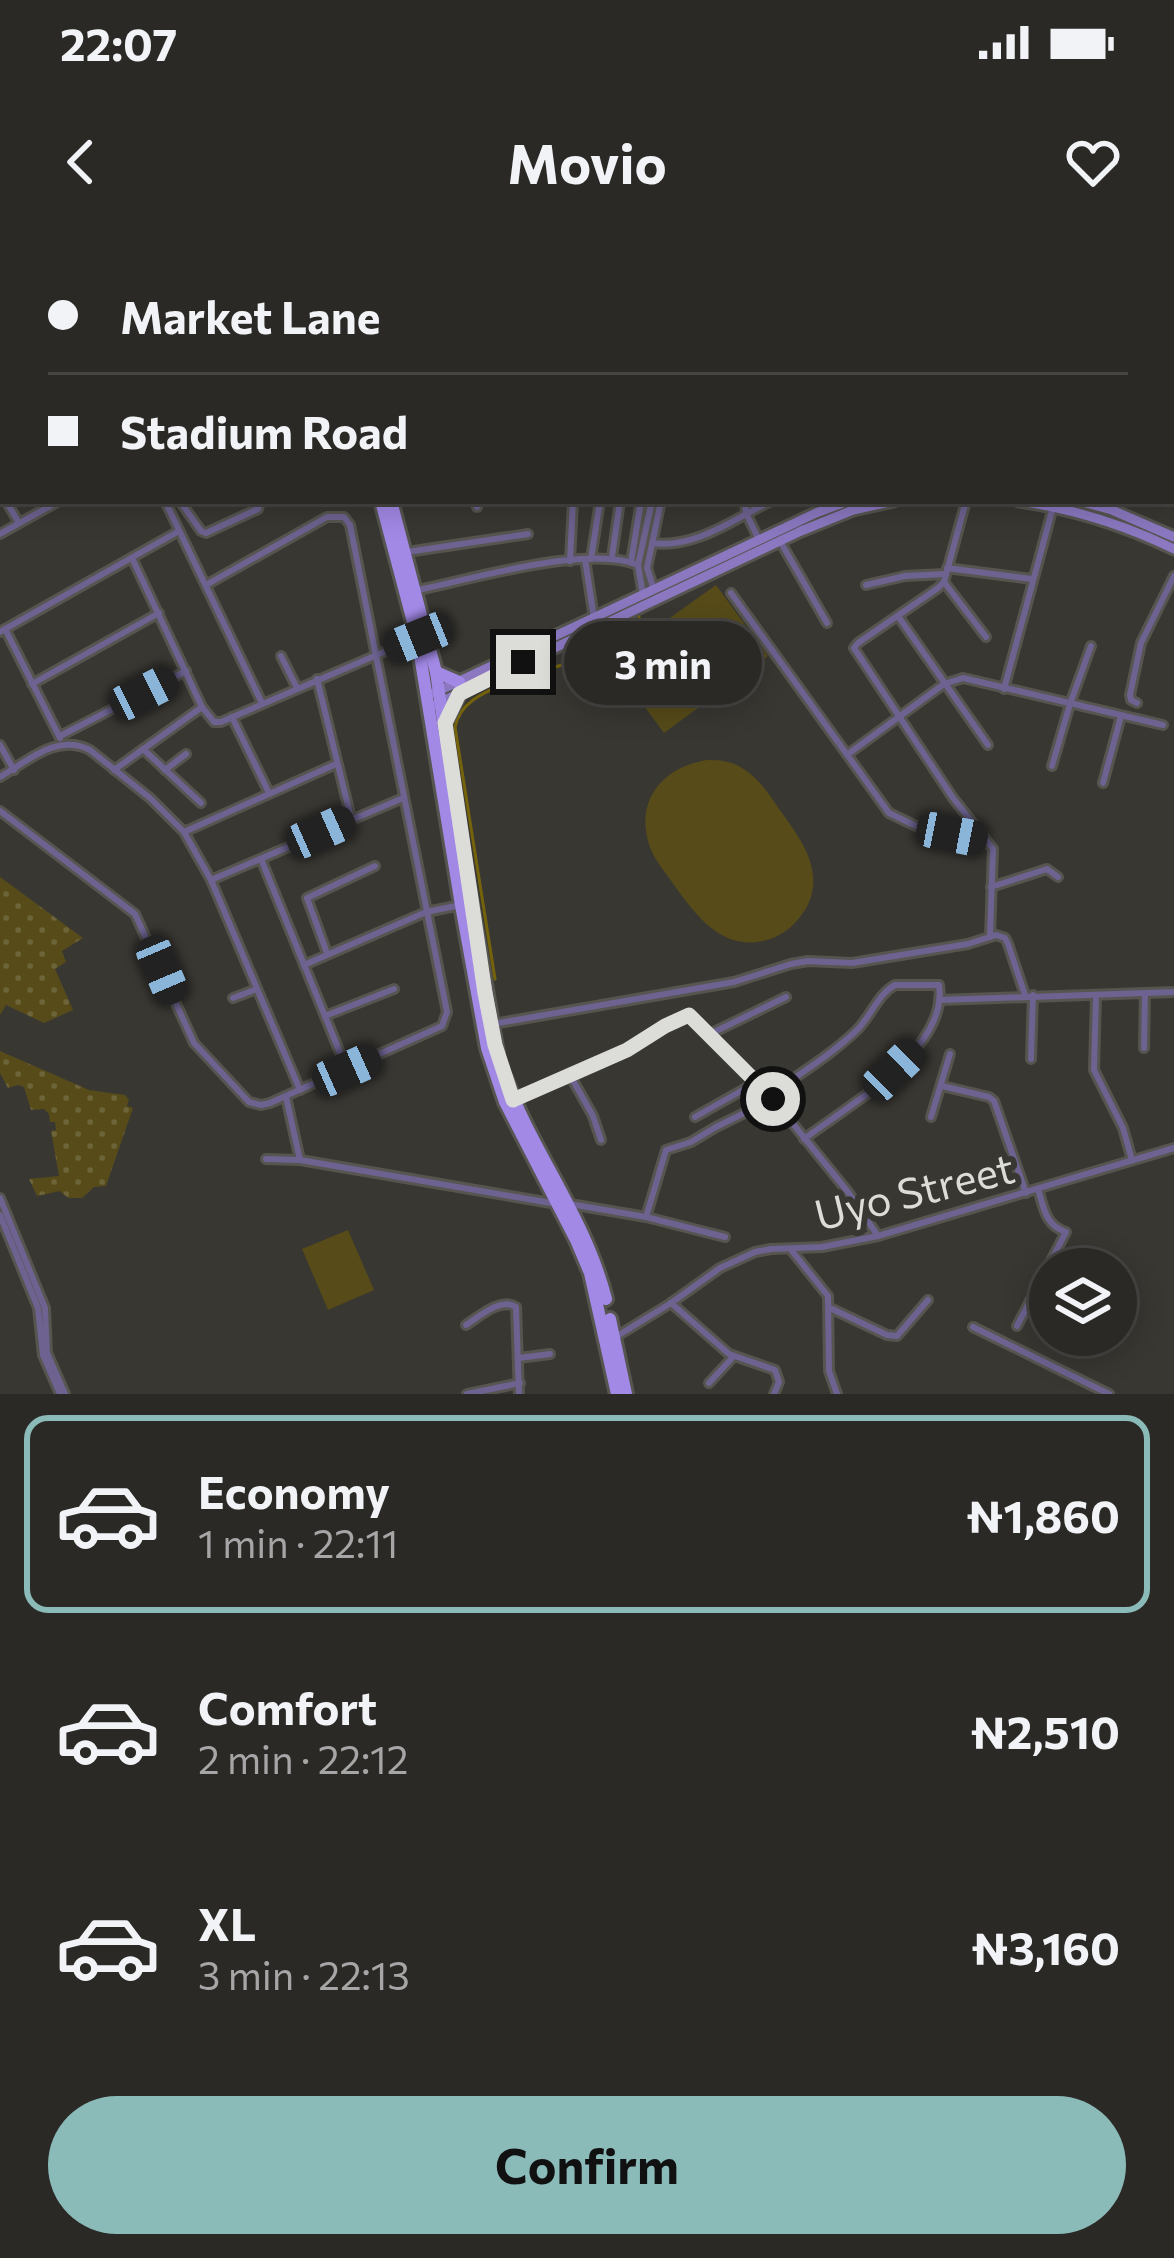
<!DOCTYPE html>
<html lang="en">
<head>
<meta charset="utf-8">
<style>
	body { margin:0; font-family:Commissioner,sans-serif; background:#373532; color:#f1f3f6; height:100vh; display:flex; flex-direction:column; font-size:45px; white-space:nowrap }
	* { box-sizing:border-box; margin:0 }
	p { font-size:39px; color:#a6a6a7 }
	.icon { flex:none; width:66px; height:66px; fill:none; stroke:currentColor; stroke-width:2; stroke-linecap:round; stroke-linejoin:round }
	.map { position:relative; height:1154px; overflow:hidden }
	.side { display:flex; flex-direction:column; background:#2b2926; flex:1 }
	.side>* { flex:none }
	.banner { position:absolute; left:0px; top:0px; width:1176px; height:264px; box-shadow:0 6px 30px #0003,0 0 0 3px #474543; display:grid; align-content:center; height:264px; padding:0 48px; background:#2b2926 }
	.tools { position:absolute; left:1029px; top:1008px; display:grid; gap:24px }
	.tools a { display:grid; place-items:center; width:108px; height:108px; border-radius:50%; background:#2b2926; box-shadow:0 6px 30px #0003,0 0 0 3px #474543; font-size:60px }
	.end { position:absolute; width:54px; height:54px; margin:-27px; border:15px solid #dcdcd8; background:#111; box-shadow:0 0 0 6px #111 }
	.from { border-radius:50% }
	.bubble { position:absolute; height:84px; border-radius:42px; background:#2b2926; box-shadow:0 6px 30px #0003,0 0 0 3px #474543; font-size:39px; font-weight:700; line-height:84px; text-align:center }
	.car { position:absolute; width:36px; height:72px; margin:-36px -18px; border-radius:15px; box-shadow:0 0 9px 3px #0007; background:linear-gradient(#222 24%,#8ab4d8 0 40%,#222 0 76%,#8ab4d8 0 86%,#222 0) }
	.banner b { display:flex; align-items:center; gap:42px; height:114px; font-size:45px }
	.banner b+b { border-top:3px solid #474543 }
	.banner i { width:30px; height:30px; background:#f1f3f6 }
	ul { padding:21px 0 0; list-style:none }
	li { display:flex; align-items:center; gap:36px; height:198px; margin:0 24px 18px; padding:0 24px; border:6px solid transparent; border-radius:24px }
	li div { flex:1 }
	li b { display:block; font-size:45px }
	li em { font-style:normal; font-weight:700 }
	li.active { border-color:#8bbbb9 }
	li>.icon { width:108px; height:108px; stroke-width:1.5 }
	.primary-button { display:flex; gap:24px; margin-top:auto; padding:24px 48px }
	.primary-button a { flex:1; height:138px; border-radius:72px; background:#8bbbb9; color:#111; font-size:48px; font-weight:700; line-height:138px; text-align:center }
	.status { display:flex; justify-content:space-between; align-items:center; height:84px; padding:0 60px; background:#2b2926; direction:ltr }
	.status svg { height:33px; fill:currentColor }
	header { display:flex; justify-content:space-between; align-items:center; height:156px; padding:0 48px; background:#2b2926; font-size:54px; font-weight:700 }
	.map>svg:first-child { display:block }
</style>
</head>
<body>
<div class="status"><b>22:07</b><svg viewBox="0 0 49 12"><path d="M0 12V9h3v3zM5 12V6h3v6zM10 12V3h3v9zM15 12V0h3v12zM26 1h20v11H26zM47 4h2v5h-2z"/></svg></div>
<header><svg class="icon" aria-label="back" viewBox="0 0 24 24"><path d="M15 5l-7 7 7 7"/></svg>Movio<svg class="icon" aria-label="heart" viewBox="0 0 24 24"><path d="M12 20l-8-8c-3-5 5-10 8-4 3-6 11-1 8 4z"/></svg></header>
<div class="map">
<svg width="1174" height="1154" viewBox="0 0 1174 1154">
	<defs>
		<pattern id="grass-dots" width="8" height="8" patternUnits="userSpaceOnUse" patternTransform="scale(3)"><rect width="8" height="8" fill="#564b19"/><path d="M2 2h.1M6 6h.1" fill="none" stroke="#6e643a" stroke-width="1.8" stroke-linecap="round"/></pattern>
	</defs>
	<rect width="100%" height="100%" fill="#393732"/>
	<g fill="url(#grass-dots)">
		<polygon points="0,637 83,698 62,711 66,722 55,729 73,770 44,783 6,765 0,775"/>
		<polygon points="0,811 89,850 125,855 129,860 127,866 133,868 106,946 94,947 82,958 68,958 60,951 37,956 29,939 59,936 51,891 56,890 55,882 50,882 49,874 44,869 31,870 24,847 18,845 8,848 0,833"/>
	</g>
	<g fill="#564b19">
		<polygon points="716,345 768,416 717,454 664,382"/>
		<polygon points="659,385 713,457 664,493 611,421"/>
		<path d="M707,520c13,0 24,1 35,8 17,10 27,26 37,41 22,30 48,64 26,101 -9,14 -20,24 -35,29 -46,15 -73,-22 -96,-54 -10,-15 -24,-30 -27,-48 -9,-43 21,-71 60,-77z"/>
		<polygon points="348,990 374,1050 328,1070 302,1009"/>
	</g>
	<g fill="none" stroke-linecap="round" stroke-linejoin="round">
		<g stroke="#75630c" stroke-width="3">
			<polyline points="736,3 743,0"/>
			<polyline points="645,343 642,327 656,261"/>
			<polyline points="534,433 590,417 639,385 639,375"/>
			<path d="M495,739l-40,-252c6,-30 40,-38 66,-51"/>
		</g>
		<g stroke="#565550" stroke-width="12">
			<g id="minor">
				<polyline points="248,0 253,3"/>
				<polyline points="501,0 511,3"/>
				<polyline points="805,0 806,3"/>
				<polyline points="948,0 949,3"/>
				<polyline points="1068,0 1069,3"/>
				<polyline points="1147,0 1148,3"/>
				<polyline points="118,3 121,0"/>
				<polyline points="298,3 305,0"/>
				<polyline points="470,3 470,0"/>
				<polyline points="559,3 559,0"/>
				<polyline points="851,3 851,0"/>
				<polyline points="1173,51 1174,53"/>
				<polyline points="1173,80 1174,79"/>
				<polyline points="0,110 3,116"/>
				<polyline points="1173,191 1174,191"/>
				<polyline points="0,251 3,257"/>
				<polyline points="6,261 19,283"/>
				<polyline points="165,261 262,463"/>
				<polyline points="180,261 201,291 206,293 258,269 260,261"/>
				<polyline points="477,261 477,267"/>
				<polyline points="745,261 746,273 759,300"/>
				<polyline points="966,261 944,342 938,348 858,403 854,408 953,558 993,609 990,697"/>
				<polyline points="0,294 59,261"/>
				<polyline points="780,301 827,383"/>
				<path d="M652,303c43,6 82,-24 119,-42"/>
				<polyline points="407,312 528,294"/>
				<polyline points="612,317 620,261"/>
				<polyline points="132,318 202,467 214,482 221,482 414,399"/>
				<polyline points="585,319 594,378"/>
				<polyline points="591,319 600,261"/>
				<polyline points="570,321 573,261"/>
				<polyline points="631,322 641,261"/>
				<polyline points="947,328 1032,339"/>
				<polyline points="944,342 986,397"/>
				<polyline points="866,345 905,336 945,334"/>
				<path d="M418,350c54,-11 171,-46 220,-25"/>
				<polyline points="654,350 647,328 661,261"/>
				<polyline points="731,353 889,573 918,587 983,600"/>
				<polyline points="643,355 638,325 652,261"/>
				<polyline points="898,376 988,505"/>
				<polyline points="5,389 60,498"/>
				<polyline points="0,392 179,291"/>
				<polyline points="281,416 297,448"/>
				<polyline points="317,439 351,578"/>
				<polyline points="32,444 159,373"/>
				<polyline points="1004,449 1053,267"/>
				<polyline points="1137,463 1131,460 1130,455 1141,403 1174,336"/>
				<polyline points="232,477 269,553"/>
				<polyline points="60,496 186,431"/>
				<polyline points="0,505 14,530"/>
				<polyline points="143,509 201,563"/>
				<polyline points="848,514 944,444 963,438 1163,485"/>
				<polyline points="1052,526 1070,464 1091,406"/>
				<polyline points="114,530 202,467"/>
				<polyline points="165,530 186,514"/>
				<path d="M0,537c28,-16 57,-44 90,-27l60,48 34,34 27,48 89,210"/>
				<polyline points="1103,543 1121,476"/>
				<polyline points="0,571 135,674 194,803 249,862 261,865 270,863 442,786 447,772 350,285 344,277 327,277 206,345"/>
				<polyline points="184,592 336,524"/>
				<polyline points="261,619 347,830"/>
				<polyline points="211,640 403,558"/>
				<polyline points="991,647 1047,629 1058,637"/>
				<polyline points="327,713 307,658 375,626"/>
				<polyline points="304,725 426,672 461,665"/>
				<polyline points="1096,755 1094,830 1123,888 1132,920"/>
				<polyline points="233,758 257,749"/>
				<polyline points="939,760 1174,752"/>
				<polyline points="325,776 394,749"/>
				<polyline points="493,784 734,742 791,724 808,721 852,723 968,704 996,695 1005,698 1008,704 1025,755"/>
				<polyline points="710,794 786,757"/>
				<polyline points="1144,808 1145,753"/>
				<polyline points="1031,819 1033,755"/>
				<polyline points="571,837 593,876 601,900"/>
				<polyline points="942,846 989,857 994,861 1026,953"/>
				<path d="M770,855c29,-21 61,-40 87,-65 14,-14 21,-36 38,-45h44c10,64 -90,120 -135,154"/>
				<polyline points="286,857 300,920"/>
				<path d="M513,860c38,-15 77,-30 113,-49 21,-12 42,-32 66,-35l81,83 75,93 30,44"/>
				<polyline points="695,877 757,842"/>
				<polyline points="931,877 950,814"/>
				<polyline points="266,919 300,920 557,964"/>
				<polyline points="0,958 45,1068 47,1113 65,1154"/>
				<polyline points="570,964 646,977 725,997"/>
				<polyline points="0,975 38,1068 43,1115 60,1154"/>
				<polyline points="646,977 666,910 691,902 716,887 773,859"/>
				<polyline points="792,1011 828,1056 829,1131 837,1154"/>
				<polyline points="671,1063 729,1114 775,1130 779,1142 774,1154"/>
				<polyline points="830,1068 887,1095 897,1096 928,1060"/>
				<path d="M466,1085c14,-9 35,-28 50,-18l3,87"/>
				<path d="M1017,1086l49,-94c-21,-7 -22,-24 -28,-43"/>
				<polyline points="973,1087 1109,1154"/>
				<polyline points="614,1098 671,1063 720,1028 755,1012 771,1009 822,1007 878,996 1174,908"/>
				<polyline points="519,1118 550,1114"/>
				<polyline points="709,1143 734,1116"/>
				<polyline points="467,1154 520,1143"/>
			</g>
		</g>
		<g stroke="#565550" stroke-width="15">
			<g id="secondary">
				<path d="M1019,261c55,8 106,24 155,48"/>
				<polyline points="1079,261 1112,270 1174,297"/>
				<polyline points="434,453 816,273 848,261"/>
				<polyline points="430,467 801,291 853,270 894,261"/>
			</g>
		</g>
		<g stroke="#565550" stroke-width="18">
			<g id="primary">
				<polyline points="316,0 316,3"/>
				<polyline points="325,0 325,3"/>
				<polyline points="381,261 417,397 461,665 487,808 505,862 576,1000 590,1033 617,1154"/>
				<polyline points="391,261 436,432 463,618 497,813"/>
				<polyline points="436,432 459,442"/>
				<polyline points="445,482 459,454"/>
				<path d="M505,838c29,76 81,142 101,221"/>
				<polyline points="610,1079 626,1154"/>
			</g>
		</g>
		<use href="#minor" stroke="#6d6290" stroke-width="6"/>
		<use href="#secondary" stroke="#8b78c1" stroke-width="9"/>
		<use href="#primary" stroke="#a289e6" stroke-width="12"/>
	</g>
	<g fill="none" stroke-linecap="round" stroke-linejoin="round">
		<polyline stroke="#dcdcd8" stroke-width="15" points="523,422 459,454 445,483 485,753 495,805 513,860 627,810 665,786 689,775 773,859"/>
	</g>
	<g text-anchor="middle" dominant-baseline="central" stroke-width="12" stroke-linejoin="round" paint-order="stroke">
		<g font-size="42" fill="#dcdcd8" stroke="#393732">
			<text transform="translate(914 950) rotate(-14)">Uyo Street</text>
		</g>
	</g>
</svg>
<div class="tools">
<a><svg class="icon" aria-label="layers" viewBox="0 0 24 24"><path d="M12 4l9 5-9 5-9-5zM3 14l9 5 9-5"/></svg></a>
</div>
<i class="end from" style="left:773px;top:859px"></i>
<i class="end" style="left:523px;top:422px"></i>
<div class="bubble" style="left:564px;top:381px;width:198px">3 min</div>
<i class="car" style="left:418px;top:398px;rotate:248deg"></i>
<i class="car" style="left:144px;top:453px;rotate:63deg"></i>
<i class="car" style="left:321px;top:592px;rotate:66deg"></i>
<i class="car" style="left:952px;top:594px;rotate:101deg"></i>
<i class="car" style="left:162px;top:730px;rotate:157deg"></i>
<i class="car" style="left:347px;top:830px;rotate:66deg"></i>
<i class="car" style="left:894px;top:830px;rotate:46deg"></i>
<div class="banner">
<b><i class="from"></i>Market Lane</b>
<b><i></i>Stadium Road</b>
</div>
</div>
<section class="side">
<ul>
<li class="active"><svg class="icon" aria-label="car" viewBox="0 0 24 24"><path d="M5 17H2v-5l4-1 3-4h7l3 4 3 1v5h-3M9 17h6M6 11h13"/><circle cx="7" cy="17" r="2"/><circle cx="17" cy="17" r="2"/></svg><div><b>Economy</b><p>1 min · 22:11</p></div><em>₦1,860</em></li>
<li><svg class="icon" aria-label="car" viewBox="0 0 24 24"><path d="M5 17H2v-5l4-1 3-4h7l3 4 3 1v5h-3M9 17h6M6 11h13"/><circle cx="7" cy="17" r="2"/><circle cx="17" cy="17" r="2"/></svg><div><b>Comfort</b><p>2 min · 22:12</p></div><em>₦2,510</em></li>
<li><svg class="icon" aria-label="car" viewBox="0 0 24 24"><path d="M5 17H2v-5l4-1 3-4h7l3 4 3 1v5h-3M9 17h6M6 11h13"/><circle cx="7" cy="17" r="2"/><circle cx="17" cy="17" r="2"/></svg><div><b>XL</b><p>3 min · 22:13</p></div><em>₦3,160</em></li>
</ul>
<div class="primary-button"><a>Confirm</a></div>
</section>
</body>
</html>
